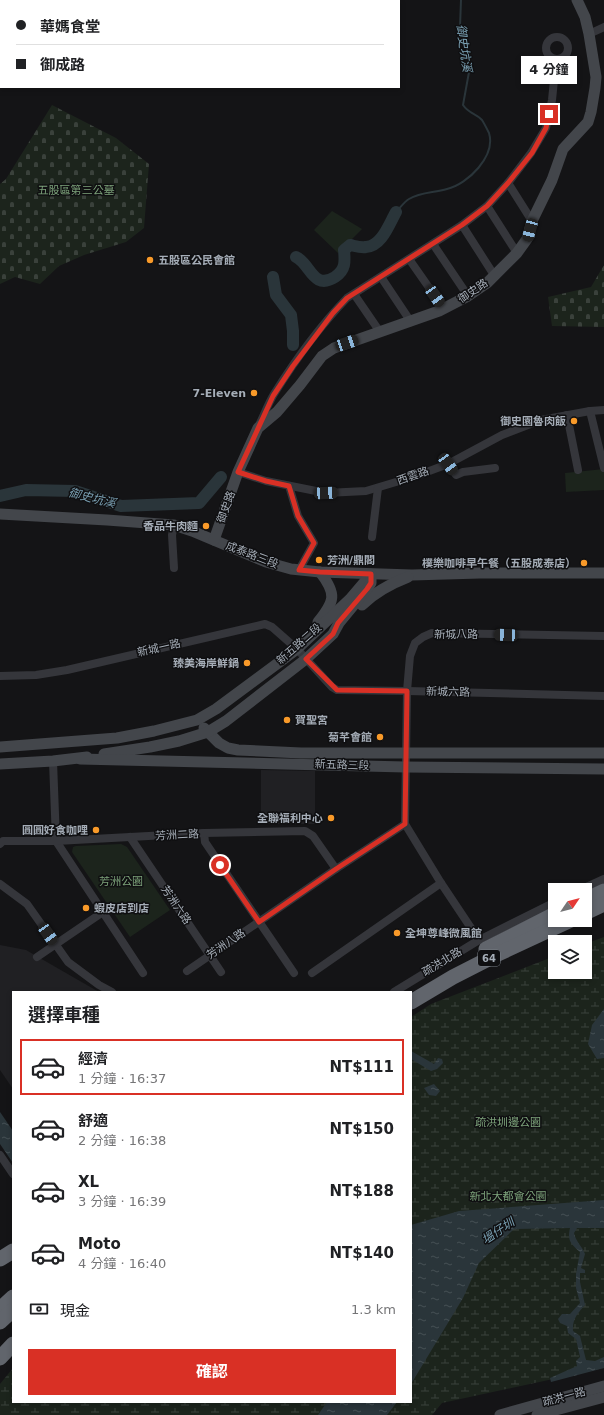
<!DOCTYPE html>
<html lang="zh-TW">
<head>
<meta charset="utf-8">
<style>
	body { margin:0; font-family:"DejaVu Sans","Noto Sans TC",sans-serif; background:#f6f6f6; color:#202124; height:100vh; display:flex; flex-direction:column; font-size:15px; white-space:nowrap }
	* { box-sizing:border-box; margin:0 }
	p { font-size:13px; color:#757577 }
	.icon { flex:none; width:22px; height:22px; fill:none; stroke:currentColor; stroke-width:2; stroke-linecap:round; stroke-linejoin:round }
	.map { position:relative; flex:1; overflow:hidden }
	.drawer { position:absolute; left:12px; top:991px; width:400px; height:412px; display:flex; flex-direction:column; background:#fff; border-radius:0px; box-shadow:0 2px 6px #0003 }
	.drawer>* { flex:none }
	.guide { position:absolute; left:0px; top:0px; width:400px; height:88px; box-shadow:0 2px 6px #0003; display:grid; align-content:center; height:88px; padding:0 16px; background:#fff }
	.needle { width:26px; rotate:55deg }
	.fabs { position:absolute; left:548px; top:883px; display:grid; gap:8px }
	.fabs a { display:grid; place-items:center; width:44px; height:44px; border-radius:0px; background:#fff; box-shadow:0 2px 6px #0003; font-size:20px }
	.end { position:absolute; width:18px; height:18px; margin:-9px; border:5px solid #d93025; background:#fff; box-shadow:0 0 0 2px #fff }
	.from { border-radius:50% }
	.bubble { position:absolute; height:28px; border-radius:0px; background:#fff; box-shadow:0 2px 6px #0003; font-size:13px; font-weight:700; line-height:28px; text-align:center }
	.car { position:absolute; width:12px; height:24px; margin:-12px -6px; border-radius:5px; box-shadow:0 0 3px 1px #0007; background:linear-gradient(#222 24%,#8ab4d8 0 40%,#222 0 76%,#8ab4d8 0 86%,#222 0) }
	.guide b { display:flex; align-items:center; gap:14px; height:38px; font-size:15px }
	.guide b+b { border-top:1px solid #e0e0e0 }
	.guide i { width:10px; height:10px; background:#202124 }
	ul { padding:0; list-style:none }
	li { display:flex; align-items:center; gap:12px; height:56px; margin:0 8px 6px; padding:0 8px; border:2px solid transparent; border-radius:0px }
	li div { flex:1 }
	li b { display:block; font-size:15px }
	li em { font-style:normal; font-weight:700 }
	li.selected { border-color:#d93025 }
	li>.icon { width:36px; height:36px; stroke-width:1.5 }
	h2 { padding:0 16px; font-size:18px; line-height:48px }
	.pay { display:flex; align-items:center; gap:10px; height:44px; padding:0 16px; font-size:15px }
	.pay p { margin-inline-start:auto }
	.cta { display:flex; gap:8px; margin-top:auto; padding:8px 16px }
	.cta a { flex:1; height:46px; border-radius:0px; background:#d93025; color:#fff; font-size:16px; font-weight:700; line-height:46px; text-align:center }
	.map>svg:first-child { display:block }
</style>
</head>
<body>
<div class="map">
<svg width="604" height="1415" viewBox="0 0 604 1415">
	<defs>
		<pattern id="wetland-marsh" width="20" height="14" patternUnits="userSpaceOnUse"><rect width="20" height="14" fill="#1c241c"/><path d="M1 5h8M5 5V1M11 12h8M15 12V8" fill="none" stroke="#3a413b"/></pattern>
		<pattern id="cemetery-stones" width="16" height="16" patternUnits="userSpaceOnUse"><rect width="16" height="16" fill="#1c241c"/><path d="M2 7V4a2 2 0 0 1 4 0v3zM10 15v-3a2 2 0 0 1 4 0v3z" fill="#3a413b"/></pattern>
		<pattern id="water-ripples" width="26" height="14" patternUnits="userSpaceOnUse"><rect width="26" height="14" fill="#2a353a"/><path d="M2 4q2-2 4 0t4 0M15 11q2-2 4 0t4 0" fill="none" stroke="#465054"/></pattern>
	</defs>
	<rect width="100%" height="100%" fill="#141416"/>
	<g fill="#202023">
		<polygon points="261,770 315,771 315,824 261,824"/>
		<polygon points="0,945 26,950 99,992 13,992 13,1089 0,1070"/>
	</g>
	<g fill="#1c241c">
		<polygon points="332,211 362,229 338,253 314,230"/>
		<polygon points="604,469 604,490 566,492 565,473"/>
		<polygon points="121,844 127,847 170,910 130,937 72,852 73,847 76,846"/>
	</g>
	<polygon fill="url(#wetland-marsh)" points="604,937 604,1368 442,1403 432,1415 0,1415 0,1384 13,1368 13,1402 411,1402 411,1017 431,1004 555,956 555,972 585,972 585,944"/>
	<g fill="url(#cemetery-stones)">
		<polygon points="52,105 116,138 149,164 144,228 126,242 84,255 59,266 40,284 15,277 0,284 0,184 6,179"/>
		<polygon points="604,265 604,327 552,326 548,297 591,287"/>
	</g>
	<g fill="url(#water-ripples)">
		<polygon points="604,1009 604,1058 597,1059 588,1044 592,1025"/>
		<polygon points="411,1051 434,1064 438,1058 442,1059 443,1063 437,1069 431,1071 411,1059"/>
		<polygon points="434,1084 440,1091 436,1096 429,1095 424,1088"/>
		<polygon points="0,1112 13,1131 13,1163 0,1144"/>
		<path d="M604,1200v28h-27l-3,5c2,9 8,13 11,21l-4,14 4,2v3h-5v9l5,23c-7,8 -13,14 -12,26l7,5 6,24 9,1 9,-4v11l-53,14 -1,-4 27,-12 -1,-5 4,-4 -4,-18 -8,-6 -1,-7 -7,-3 -2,-4 4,-5h8l10,-11 -4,-15v-14l4,-22c-9,-8 -13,-11 -10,-24l-56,1 -35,34 -16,35 -52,86v-159l48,-14z"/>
		<polygon points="327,1402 397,1402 387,1415 318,1415"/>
	</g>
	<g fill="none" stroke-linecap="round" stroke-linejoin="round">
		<path stroke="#2a353a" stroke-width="2" d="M396,212c4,-4 8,-10 13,-13 12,-7 25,-6 38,-10 21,-5 49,-33 42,-56 -2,-4 -5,-10 -7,-13 -6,-7 -13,-6 -19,-15l6,-33 -2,-21 -7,-24 1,-27"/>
		<g stroke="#2a353a" stroke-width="12">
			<path d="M296,257c14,6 17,34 39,20 11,-7 10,-16 9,-27l6,-5c5,1 11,3 16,2 16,-1 23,-23 30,-35"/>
			<polyline points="273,277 276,295 291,315 293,331 293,345"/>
			<polyline points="0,496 26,490 75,491 121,506 199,503 221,477"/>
		</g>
		<g stroke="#35363b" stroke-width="8">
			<polyline points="589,34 604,27"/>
			<circle cx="557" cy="48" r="11"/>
			<polyline points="508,183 532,221"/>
			<polyline points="487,206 517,253"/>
			<polyline points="462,225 494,275"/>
			<polyline points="433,244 468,296"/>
			<polyline points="409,259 444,309"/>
			<polyline points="381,277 411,322"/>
			<polyline points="354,294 380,332"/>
			<polyline points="590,411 604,468"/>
			<polyline points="567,415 578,470"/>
			<path d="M259,425c5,-10 9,-21 15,-31 20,-32 46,-68 73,-96l115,-73 25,-19 21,-23 23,-30 15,-25 6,-28 4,-40"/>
			<polyline points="448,464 456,475 463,472 495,468"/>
			<polyline points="238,472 266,481 326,493 366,491 416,476 448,464 502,435 541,420 590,411 604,410"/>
			<polyline points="289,486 298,516 314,543 299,570"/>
			<polyline points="174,525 172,535 174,568"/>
			<polyline points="372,537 378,488"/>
			<polyline points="0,676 36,675 67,670 265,624 272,627 297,649 332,687 337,690 407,691 604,696"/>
			<polyline points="53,761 56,841 143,973"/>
			<polyline points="204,833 205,842 294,973"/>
			<polyline points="130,837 221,972"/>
			<polyline points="0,844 3,841 56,841 204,833 305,831 313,836 336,869"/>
			<polyline points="0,884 27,904 68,962 99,985 112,992"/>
			<polyline points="580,890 604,879"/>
			<polyline points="479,940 441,883 405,824 407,691 410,656 415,643 423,637 432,633 604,636"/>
			<polyline points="37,957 103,912"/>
			<polyline points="187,971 336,869 405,824"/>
			<polyline points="312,973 441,883"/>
			<polyline points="394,992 479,940 555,902"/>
			<polyline points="0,1155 13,1174"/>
		</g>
		<g stroke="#43464b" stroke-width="11">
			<polyline points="0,514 107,520 174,525 192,531 266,562 291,569 320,572 412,575 480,573 604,573"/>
			<polyline points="214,540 238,472 258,428 277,412 300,385 322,356 334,348 439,311 468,296 487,283 517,253 527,239 532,221 552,180 563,149 588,122 591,112 595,88 596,77 589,34 585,17 577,0"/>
			<path d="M362,605c13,-13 28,-21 46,-28"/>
			<path d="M318,622c17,-21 19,-28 2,-50"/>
			<polyline points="204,728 219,743 228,748 238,750 301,753 604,753"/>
			<polyline points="0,747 117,738 154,731 197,720 216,709 297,649 350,599 367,579"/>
			<polyline points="104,754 150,747 179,741 208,732 226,721 306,659 333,634 339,623 367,589 371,583 371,574"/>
			<polyline points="80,759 405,767 604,769"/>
			<polyline points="0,764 53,761 87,757"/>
			<polyline points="500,1415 604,1386"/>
			<polyline points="537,1415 604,1397"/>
		</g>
		<g stroke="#61656c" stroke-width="15">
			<polyline points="585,900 604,891"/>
			<polyline points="585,913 604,904"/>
			<polyline points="486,949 555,914"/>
			<polyline points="411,1002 453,977 498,954 571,920"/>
			<polyline points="0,1259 13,1251"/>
			<polyline points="0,1309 13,1297"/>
			<polyline points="0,1322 13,1310"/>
			<polyline points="0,1358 13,1344"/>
		</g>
	</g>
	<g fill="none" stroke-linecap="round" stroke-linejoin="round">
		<polyline stroke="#d93025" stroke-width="5" points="220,865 259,922 336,869 405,824 407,691 337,690 306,659 333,634 338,623 367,589 371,583 371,574 320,572 299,570 314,543 298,516 289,486 266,481 238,472 273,396 293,366 333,313 347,298 462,225 487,206 508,183 532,153 546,128 549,114"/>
	</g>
	<g fill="#f99a29" stroke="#0f0f11" stroke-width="1.5">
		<circle cx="150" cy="260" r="4"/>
		<circle cx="254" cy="393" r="4"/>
		<circle cx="574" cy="421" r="4"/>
		<circle cx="206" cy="526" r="4"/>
		<circle cx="319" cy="560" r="4"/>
		<circle cx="584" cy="563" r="4"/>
		<circle cx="247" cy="663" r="4"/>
		<circle cx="287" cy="720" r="4"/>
		<circle cx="380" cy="737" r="4"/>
		<circle cx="331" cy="818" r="4"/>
		<circle cx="96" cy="830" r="4"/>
		<circle cx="86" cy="908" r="4"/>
		<circle cx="397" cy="933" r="4"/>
	</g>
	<g text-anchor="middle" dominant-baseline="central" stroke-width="3" stroke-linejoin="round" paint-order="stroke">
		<rect fill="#0f0f11" stroke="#787e85" stroke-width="1" x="478" y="950" width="22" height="16" rx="3"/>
		<g font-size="10" font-weight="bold" fill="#a5adb7">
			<text x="489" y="958">64</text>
		</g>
		<g font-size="11" fill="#7da37b" stroke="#0f0f11">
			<text x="76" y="190">五股區第三公墓</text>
			<text x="121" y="881">芳洲公園</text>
			<text x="508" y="1122">疏洪圳邊公園</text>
			<text x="508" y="1196">新北大都會公園</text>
		</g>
		<g font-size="11" font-weight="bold" fill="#a5adb7" stroke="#0f0f11" text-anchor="end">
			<text x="158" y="260" text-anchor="start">五股區公民會館</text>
			<text x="246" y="393">7-Eleven</text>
			<text x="566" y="421">御史園魯肉飯</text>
			<text x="198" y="526">香品牛肉麵</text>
			<text x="327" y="560" text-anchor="start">芳洲/鼎閣</text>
			<text x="576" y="563">樸樂咖啡早午餐（五股成泰店）</text>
			<text x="239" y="663">臻美海岸鮮鍋</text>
			<text x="295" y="720" text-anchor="start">賀聖宮</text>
			<text x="372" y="737">菊芊會館</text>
			<text x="323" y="818">全聯福利中心</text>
			<text x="88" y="830">圓圓好食咖哩</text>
			<text x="94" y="908" text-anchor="start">蝦皮店到店</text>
			<text x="405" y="933" text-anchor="start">全坤尊峰微風館</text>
		</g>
		<g font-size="11" fill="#a5adb7" stroke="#0f0f11">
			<text transform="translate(473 291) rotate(-34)">御史路</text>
			<text transform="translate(413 476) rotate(-19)">西雲路</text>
			<text transform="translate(226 507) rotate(-70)">御史路</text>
			<text transform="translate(252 555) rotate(21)">成泰路三段</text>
			<text x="456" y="634">新城八路</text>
			<text transform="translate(299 644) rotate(-41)">新五路二段</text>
			<text transform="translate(159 648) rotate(-13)">新城一路</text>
			<text transform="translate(448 692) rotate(1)">新城六路</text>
			<text transform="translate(342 765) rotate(2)">新五路三段</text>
			<text transform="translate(177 835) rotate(-3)">芳洲二路</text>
			<text transform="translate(176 905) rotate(56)">芳洲六路</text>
			<text transform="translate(226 944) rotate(-34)">芳洲八路</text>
			<text transform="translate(442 962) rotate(-31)">疏洪北路</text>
			<text transform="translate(564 1397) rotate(-15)">疏洪一路</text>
		</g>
		<g font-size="12" font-style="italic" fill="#7aa0b3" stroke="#0f0f11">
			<text transform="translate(464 48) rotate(82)">御史坑溪</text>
			<text transform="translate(92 498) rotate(14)">御史坑溪</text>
			<text transform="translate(498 1231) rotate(-34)">塭仔圳</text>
		</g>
	</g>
</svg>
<div class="fabs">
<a><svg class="needle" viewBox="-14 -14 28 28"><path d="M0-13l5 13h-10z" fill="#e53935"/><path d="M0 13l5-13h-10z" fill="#757577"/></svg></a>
<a><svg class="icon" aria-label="layers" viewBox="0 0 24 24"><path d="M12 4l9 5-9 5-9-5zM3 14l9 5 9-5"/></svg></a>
</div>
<i class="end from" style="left:220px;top:865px"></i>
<i class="end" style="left:549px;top:114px"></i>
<div class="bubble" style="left:521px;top:56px;width:56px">4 分鐘</div>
<i class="car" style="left:530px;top:230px;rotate:195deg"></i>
<i class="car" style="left:435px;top:296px;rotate:145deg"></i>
<i class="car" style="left:347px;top:343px;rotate:71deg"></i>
<i class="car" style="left:448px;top:464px;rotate:144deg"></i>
<i class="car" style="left:326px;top:493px;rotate:87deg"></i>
<i class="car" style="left:506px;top:635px;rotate:272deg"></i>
<i class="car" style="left:48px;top:934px;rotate:145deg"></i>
<div class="guide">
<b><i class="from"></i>華媽食堂</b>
<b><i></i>御成路</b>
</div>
<section class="drawer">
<h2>選擇車種</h2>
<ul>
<li class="selected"><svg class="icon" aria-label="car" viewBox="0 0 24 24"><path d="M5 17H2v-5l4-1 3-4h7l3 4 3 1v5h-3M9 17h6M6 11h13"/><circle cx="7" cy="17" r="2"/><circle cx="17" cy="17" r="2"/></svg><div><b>經濟</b><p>1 分鐘 · 16:37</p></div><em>NT$111</em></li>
<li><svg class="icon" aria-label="car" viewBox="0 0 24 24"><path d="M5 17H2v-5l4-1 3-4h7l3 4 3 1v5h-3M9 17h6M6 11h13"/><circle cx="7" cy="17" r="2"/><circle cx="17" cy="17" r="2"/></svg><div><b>舒適</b><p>2 分鐘 · 16:38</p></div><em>NT$150</em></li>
<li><svg class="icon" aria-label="car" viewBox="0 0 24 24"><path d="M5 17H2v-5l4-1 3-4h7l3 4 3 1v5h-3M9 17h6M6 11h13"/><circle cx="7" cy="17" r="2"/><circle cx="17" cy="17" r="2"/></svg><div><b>XL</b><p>3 分鐘 · 16:39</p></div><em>NT$188</em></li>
<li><svg class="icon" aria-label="car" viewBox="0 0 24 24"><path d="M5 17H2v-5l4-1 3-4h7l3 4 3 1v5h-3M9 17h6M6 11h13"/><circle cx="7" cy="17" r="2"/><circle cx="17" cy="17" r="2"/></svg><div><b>Moto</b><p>4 分鐘 · 16:40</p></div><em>NT$140</em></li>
</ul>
<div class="pay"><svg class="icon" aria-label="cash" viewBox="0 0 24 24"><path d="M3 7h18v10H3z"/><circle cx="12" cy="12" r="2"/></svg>現金<p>1.3 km</p></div>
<div class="cta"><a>確認</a></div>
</section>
</div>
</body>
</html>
